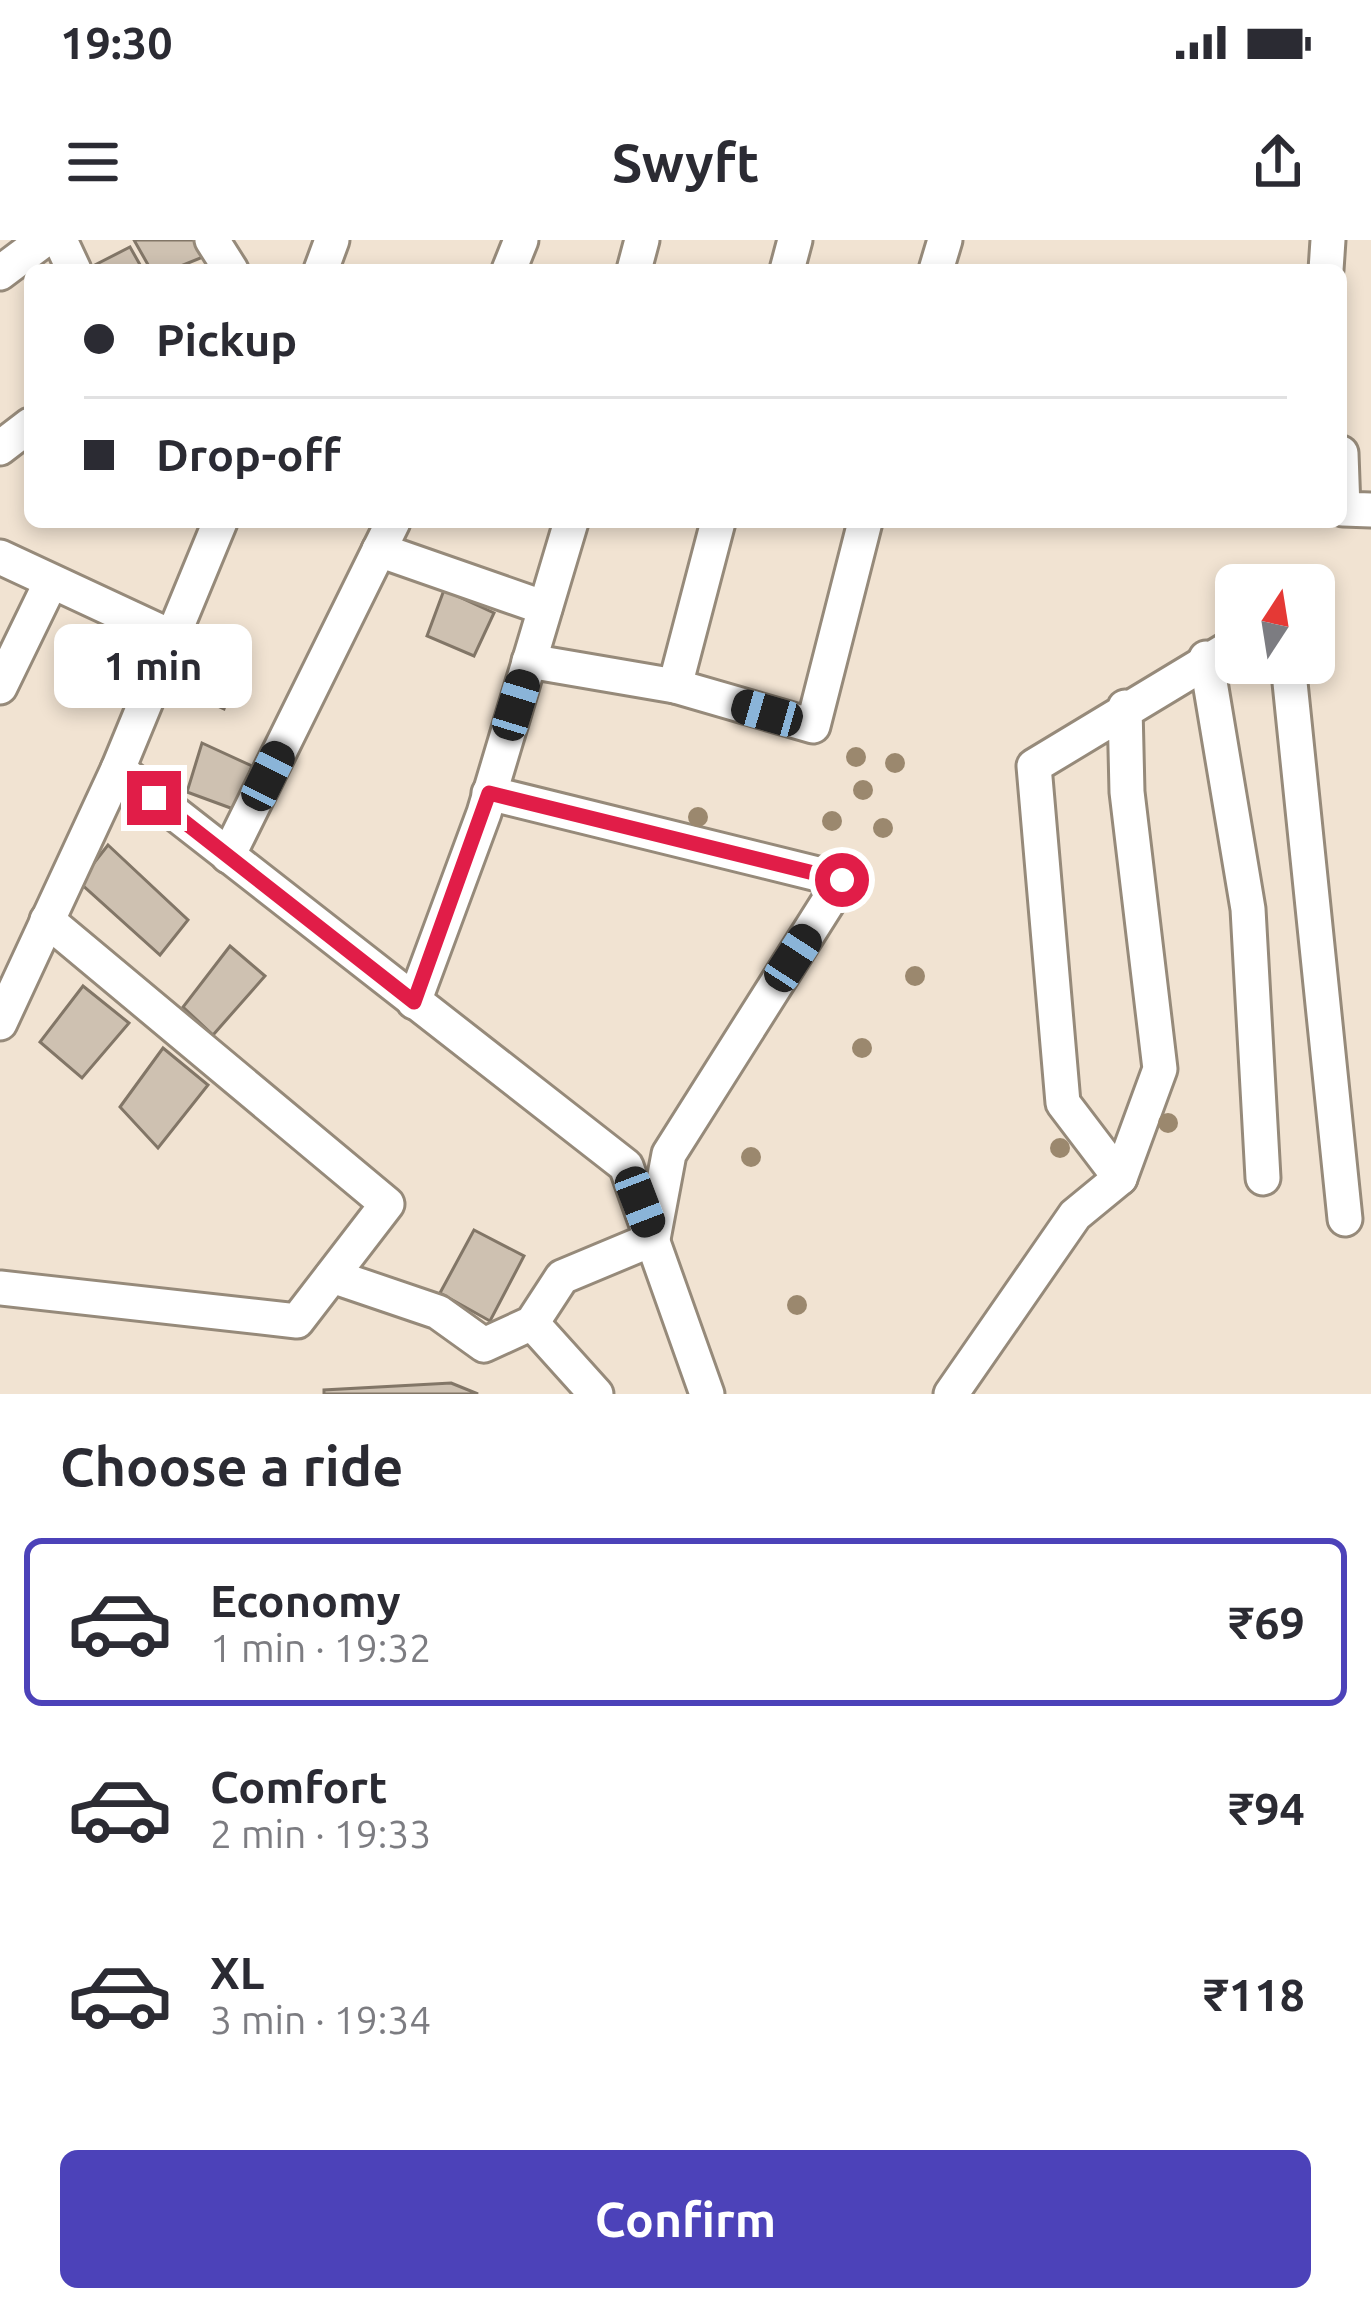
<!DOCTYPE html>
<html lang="en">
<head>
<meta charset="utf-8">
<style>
	body { margin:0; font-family:Ubuntu,sans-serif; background:#f2f2f3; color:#2b2b33; height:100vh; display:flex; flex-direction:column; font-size:45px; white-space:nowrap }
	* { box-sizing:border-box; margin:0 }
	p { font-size:39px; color:#7c7c81 }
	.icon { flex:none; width:66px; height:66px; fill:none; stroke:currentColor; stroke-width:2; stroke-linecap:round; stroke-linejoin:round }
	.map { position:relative; height:1154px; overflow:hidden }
	.details { display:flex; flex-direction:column; background:#fff; flex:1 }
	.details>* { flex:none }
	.banner { position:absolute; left:24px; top:24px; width:1323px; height:264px; border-radius:18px; box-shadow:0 6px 18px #0003; display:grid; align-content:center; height:264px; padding:0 60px; background:#fff }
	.needle { width:78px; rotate:12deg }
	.buttons { position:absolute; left:1215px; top:324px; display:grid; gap:24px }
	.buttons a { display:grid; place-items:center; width:120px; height:120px; border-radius:18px; background:#fff; box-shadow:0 6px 18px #0003; font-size:60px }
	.end { position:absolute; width:54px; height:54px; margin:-27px; border:15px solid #e11d48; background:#fff; box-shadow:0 0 0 6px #fff }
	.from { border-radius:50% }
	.bubble { position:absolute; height:84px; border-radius:18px; background:#fff; box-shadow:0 6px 18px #0003; font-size:39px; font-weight:700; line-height:84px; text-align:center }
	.car { position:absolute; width:36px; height:72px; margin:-36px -18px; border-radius:15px; box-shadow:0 0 9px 3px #0007; background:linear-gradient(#222 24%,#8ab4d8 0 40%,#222 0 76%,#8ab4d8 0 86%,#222 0) }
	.banner b { display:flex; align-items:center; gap:42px; height:114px; font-size:45px }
	.banner b+b { border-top:3px solid #e1e1e2 }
	.banner i { width:30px; height:30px; background:#2b2b33 }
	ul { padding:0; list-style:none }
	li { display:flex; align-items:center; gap:36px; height:168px; margin:0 24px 18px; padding:0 36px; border:6px solid transparent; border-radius:18px }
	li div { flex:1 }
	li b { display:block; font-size:45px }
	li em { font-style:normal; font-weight:700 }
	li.on { border-color:#4c42b9 }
	li>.icon { width:108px; height:108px; stroke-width:1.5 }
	h2 { padding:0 60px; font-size:54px; line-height:144px }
	.action { display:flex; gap:24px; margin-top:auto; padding:24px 60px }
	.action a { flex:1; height:138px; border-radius:18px; background:#4c42b9; color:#fff; font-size:48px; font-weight:700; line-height:138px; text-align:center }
	.status { display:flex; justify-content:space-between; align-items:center; height:84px; padding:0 60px; background:#fff; direction:ltr }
	.status svg { height:33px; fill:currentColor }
	header { display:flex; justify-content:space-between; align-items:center; height:156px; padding:0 60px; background:#fff; font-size:54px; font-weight:700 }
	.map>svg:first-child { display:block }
</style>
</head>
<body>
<div class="status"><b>19:30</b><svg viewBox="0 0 49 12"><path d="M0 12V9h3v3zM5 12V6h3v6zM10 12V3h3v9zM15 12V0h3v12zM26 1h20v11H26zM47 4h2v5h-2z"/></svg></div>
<header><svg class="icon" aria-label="menu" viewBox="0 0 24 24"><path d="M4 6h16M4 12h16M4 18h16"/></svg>Swyft<svg class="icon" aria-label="share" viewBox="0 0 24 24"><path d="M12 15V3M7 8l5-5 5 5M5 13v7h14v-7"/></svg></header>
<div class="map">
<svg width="1371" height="1154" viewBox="0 0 1371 1154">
	<rect width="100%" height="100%" fill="#f1e3d2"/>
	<g fill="#cec1b1" stroke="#827667" stroke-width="3">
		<polygon points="134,0 194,0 203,17 171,30 151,30"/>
		<polygon points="130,7 143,30 87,29"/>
		<polygon points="444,350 494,373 474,416 427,396"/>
		<polygon points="186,411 235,437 224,469 172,445"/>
		<polygon points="202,503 252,526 236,570 187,552"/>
		<polygon points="108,605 188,680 160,715 79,642"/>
		<polygon points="230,706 265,736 213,795 183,767"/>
		<polygon points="83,746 129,783 82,838 40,802"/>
		<polygon points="163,808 208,845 158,908 120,867"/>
		<polygon points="474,990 524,1016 490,1081 440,1053"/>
		<polygon points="451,1143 478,1154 324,1154 324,1150"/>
	</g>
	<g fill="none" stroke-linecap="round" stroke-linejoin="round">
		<g stroke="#968a7a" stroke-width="39">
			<g id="minor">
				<polyline points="60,0 74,30"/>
				<polyline points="212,0 231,30"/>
				<polyline points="321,30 332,0"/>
				<polyline points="509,30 521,0"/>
				<polyline points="634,30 642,0"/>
				<polyline points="787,30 795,0"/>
				<polyline points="936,30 945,0"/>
				<polyline points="1326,30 1328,0"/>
				<polyline points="0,33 44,0"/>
				<polyline points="0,208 30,185"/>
				<polyline points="1341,213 1343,269 1371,270"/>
				<polyline points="379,310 545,368"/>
				<polyline points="0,317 174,398"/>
				<polyline points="1206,418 1248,669 1263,938"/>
				<polyline points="529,421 675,446 718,282"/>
				<polyline points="1288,423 1345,979"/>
				<polyline points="675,446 813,486 865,282"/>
				<polyline points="0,447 51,342"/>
				<polyline points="1125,467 1127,552 1160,829 1120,938 1063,863 1034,526 1236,404"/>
				<polyline points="118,529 626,926 707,1154"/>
				<polyline points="228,616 393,282"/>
				<polyline points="414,762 484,573 571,282"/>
				<polyline points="0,783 118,529 220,282"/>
				<polyline points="332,1036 438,1072 484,1105 532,1083 562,1037 653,999 669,914 842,640 489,553"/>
				<polyline points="0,1048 297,1081 387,964 47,680"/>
				<polyline points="532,1083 596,1154"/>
				<polyline points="951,1154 1075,975 1120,938"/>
			</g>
		</g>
		<use href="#minor" stroke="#fff" stroke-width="33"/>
	</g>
	<g fill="#9b886e">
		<circle cx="856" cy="517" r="10"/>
		<circle cx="895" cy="523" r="10"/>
		<circle cx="863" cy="550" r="10"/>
		<circle cx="698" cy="577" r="10"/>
		<circle cx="832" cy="581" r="10"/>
		<circle cx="883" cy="588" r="10"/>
		<circle cx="915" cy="736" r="10"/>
		<circle cx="862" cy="808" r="10"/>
		<circle cx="1168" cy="883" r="10"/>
		<circle cx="1060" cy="908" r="10"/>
		<circle cx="751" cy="917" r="10"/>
		<circle cx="797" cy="1065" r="10"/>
	</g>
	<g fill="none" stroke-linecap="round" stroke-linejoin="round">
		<polyline stroke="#e11d48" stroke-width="15" points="154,558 414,762 489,553 842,640"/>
	</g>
</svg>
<div class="buttons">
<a><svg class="needle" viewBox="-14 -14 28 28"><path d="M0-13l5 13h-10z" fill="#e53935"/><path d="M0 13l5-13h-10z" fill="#7c7c81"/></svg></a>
</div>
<i class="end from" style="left:842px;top:640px"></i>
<i class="end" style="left:154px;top:558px"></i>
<div class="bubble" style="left:54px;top:384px;width:198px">1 min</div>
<i class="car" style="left:516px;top:465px;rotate:17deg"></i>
<i class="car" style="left:767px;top:473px;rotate:286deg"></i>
<i class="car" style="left:268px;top:536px;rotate:26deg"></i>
<i class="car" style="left:793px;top:718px;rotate:33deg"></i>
<i class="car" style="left:640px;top:962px;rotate:159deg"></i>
<div class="banner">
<b><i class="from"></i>Pickup</b>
<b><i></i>Drop-off</b>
</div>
</div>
<section class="details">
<h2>Choose a ride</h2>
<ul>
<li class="on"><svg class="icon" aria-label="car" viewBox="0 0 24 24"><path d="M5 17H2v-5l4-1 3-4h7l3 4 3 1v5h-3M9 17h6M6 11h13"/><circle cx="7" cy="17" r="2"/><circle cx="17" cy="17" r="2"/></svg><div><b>Economy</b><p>1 min · 19:32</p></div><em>₹69</em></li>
<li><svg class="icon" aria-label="car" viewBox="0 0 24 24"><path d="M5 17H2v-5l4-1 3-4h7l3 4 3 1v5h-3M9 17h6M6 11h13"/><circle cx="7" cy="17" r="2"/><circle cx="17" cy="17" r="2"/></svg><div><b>Comfort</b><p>2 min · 19:33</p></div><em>₹94</em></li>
<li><svg class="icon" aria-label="car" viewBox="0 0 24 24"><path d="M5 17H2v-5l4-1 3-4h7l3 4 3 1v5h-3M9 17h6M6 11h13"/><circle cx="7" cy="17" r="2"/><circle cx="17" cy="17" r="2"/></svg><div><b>XL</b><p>3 min · 19:34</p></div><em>₹118</em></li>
</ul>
<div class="action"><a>Confirm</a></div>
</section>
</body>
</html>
